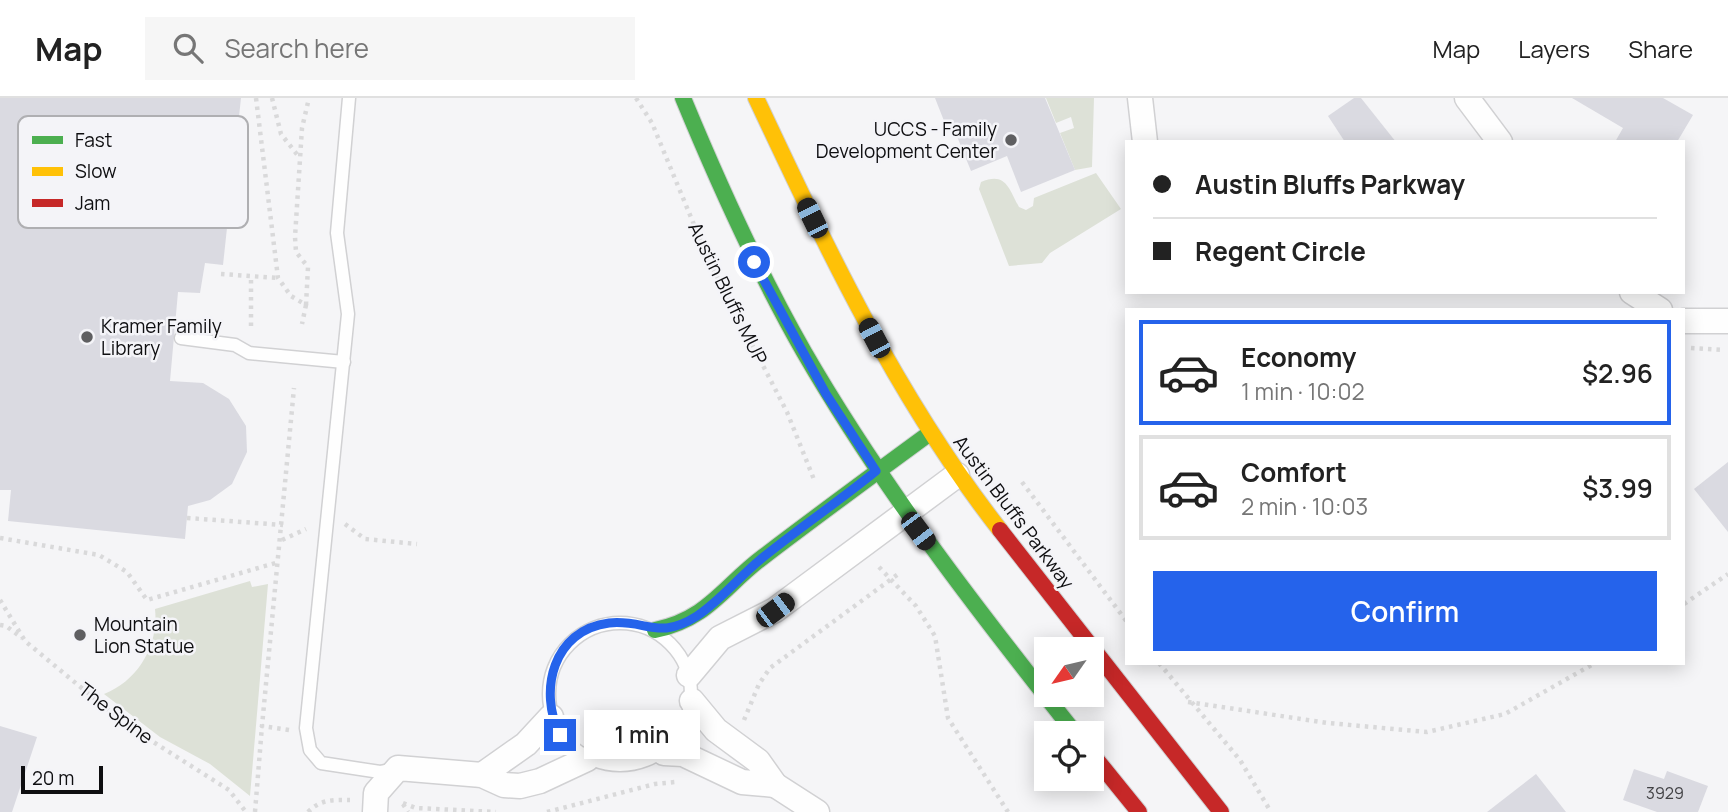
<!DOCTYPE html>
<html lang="en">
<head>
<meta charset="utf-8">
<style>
	body { margin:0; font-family:Manrope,sans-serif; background:#f6f6f6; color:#222; height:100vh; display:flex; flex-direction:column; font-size:26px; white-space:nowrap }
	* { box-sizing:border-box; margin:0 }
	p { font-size:23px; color:#767676 }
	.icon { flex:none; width:38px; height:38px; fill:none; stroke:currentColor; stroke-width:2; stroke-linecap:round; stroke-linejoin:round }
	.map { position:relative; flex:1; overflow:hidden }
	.sheet { position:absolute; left:1125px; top:210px; width:560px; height:357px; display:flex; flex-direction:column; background:#fff; border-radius:0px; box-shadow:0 4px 18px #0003 }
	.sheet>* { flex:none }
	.top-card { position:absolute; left:1125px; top:42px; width:560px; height:154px; border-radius:0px; box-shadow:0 4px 18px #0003; display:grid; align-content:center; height:154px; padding:0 28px; background:#fff }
	.needle { width:46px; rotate:236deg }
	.fabs { position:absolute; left:1034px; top:539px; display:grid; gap:14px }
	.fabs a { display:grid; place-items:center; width:70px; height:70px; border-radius:0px; background:#fff; box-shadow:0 4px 18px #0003; font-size:35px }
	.scale { position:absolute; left:21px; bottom:18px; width:82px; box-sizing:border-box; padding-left:7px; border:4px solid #0e0e10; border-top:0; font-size:19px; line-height:24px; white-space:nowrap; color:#0e0e10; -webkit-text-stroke:5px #f4f4f8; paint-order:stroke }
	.end { position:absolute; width:32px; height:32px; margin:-16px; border:9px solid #2563eb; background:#fff; box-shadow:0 0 0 4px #fff }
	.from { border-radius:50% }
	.bubble { position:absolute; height:49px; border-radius:0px; background:#fff; box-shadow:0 4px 18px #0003; font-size:23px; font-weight:600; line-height:49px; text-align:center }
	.car { position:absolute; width:21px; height:42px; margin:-21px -10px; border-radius:9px; box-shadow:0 0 5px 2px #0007; background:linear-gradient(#222 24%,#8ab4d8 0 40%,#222 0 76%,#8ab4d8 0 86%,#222 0) }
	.top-card b { display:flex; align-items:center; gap:24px; height:66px; font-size:26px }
	.top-card b+b { border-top:2px solid #e0e0e0 }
	.top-card i { width:18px; height:18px; background:#222 }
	ul { padding:12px 0 0; list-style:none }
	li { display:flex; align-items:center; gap:21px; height:105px; margin:0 14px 10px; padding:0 14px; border:4px solid #e0e0e0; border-radius:0px }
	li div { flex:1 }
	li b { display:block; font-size:26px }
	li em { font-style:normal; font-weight:600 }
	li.on { border-color:#2563eb }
	li>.icon { width:63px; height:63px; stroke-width:1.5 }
	.action { display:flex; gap:14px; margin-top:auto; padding:14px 28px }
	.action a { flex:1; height:80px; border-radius:0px; background:#2563eb; color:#fff; font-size:28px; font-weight:600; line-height:80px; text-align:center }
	header { display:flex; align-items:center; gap:42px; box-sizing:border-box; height:98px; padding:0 35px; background:#fff; border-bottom:2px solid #e0e0e0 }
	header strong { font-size:33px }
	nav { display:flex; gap:38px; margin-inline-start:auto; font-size:24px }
	.search { width:490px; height:63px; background:#f6f6f6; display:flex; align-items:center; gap:18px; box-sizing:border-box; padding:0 24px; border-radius:0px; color:#767676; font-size:26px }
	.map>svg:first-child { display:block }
</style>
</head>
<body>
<header>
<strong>Map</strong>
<div class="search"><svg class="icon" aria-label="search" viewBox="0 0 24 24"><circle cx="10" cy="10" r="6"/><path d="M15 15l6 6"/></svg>Search here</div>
<nav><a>Map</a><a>Layers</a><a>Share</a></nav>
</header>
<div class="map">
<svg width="1728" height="714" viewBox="0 0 1728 714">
	<rect width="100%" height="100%" fill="#f5f5f7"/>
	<g fill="#dde1d7">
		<polygon points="1046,0 1094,0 1092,69 1075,72 1060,35 1074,30 1071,19 1056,25"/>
		<path d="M1096,75l25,36 -71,44 -8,10 -33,3 -30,-77 2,-7c25,-11 28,7 38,25l7,3 7,-4 1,-8z"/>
		<path d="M250,483l2,6 16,-3 -18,212 -40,-32 -50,-27 -56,-43c34,-13 55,-49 51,-85z"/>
	</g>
	<g fill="#dadae1">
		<polygon points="0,0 241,0 223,167 205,165 200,195 178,194 170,283 203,285 229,301 246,328 247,354 232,386 210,402 188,408 185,441 8,423 11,392 0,392"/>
		<polygon points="935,0 1045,0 1075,72 1021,94 1007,58 971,73 952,26 946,28"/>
		<polygon points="1354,0 1361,0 1396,44 1345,44 1328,18"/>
		<polygon points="1572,0 1663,0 1693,17 1677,44 1615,44 1623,30"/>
		<polygon points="1728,364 1728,434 1694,391"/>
		<polygon points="0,628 37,639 12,714 0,714"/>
		<polygon points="1634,671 1664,681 1667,673 1708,688 1698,714 1657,714 1623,702"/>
		<polygon points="1536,676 1566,714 1487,714"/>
	</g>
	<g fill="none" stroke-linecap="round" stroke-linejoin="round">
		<g stroke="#d1d1d3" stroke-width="15">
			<g id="lane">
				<polyline points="349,0 337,135 348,216 306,630 310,652 321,665 380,674 394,671"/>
				<polyline points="181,240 235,247 249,255 344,264"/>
				<circle cx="620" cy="596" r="71"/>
			</g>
		</g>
		<g stroke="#d1d1d3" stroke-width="27">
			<g id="street">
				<polyline points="1140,0 1145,44"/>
				<polyline points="1467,0 1500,44"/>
				<polyline points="1632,194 1660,212"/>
				<polyline points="1684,223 1728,223"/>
				<polyline points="689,577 720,540 775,512 957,377"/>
				<polyline points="692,603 716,632 758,663 775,687 817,714"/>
				<polyline points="664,655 683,656 742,684 775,687"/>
				<polyline points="482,677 526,646 551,619"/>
				<polyline points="375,714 376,695 398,670 482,677 504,687 520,688 540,683 587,661"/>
			</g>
		</g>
		<g stroke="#d1d1d3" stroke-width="18">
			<g id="fast">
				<path d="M683,0c36,87 74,172 121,254 78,135 174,259 271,381"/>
				<path d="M655,532c53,-11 68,-43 108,-73 55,-42 111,-83 167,-124"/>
			</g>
		</g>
		<g stroke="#d1d1d3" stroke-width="18">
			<path id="slow" d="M756,0c71,151 141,300 244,432"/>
		</g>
		<g stroke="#d1d1d3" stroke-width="18">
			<g id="jam">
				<polyline points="1000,432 1221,714"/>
				<polyline points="1092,656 1139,714"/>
			</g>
		</g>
		<g stroke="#d9d9da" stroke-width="4.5" stroke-dasharray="3.5 5" stroke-linecap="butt">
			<polyline points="256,0 278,180 291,198 306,207 302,226"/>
			<polyline points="272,0 281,36 299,59"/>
			<polyline points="636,0 652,25 709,163 787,314 815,384"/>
			<polyline points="221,176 278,180"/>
			<polyline points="306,207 308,169 296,154 295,139 302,30 309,0"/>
			<polyline points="251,228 251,179"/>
			<polyline points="1691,250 1724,252"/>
			<polyline points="1022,384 1127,524"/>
			<polyline points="187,420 283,427"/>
			<polyline points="345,426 365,441 417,446"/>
			<polyline points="0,440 99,457 127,474 147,502 279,464"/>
			<polyline points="282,442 306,431"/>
			<polyline points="879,469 916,508 935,538 948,620 1008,714"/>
			<polyline points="0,502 25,543 125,626 229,692 246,714"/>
			<polyline points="1684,506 1728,476"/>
			<polyline points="0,527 6,528 22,540"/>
			<polyline points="1159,565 1240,662 1271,714"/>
			<polyline points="1188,604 1328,625 1427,634 1505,616 1595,565"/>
			<polyline points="744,622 759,586 770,570 901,474"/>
			<polyline points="289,632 262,628 294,290"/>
			<polyline points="403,705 416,710 496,714"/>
			<polyline points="403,706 408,714"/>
			<polyline points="255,714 262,628"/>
			<path d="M308,714c13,-13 24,-12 42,-12"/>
			<polyline points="547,714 655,686 675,684"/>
		</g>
		<use href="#lane" stroke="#fefefe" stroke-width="12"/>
		<use href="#street" stroke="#fefefe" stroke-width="24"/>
		<use href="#fast" stroke="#4caf50" stroke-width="16"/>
		<use href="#slow" stroke="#ffc107" stroke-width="16"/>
		<use href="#jam" stroke="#c62828" stroke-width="16"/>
	</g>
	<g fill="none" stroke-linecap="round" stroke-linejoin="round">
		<path stroke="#2563eb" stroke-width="9" d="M560,637c-22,-44 -7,-105 49,-112 37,-4 49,18 88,-7 24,-16 42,-39 64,-57 37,-30 77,-57 115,-88l-50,-77 -72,-132"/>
	</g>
	<g fill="#5f5f61" stroke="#f4f4f8" stroke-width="2.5">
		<circle cx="1011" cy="42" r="7"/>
		<circle cx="87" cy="239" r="7"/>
		<circle cx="80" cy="537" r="7"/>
	</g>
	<g text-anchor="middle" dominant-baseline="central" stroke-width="5" stroke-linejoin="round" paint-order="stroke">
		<g font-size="16" fill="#414144">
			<text x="1665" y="695">3929</text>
		</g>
		<g font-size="19" fill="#0e0e10" stroke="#f4f4f8" text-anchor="start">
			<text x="997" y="31" text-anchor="end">UCCS - Family<tspan x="997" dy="22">Development Center</tspan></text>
			<text x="101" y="228">Kramer Family<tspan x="101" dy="22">Library</tspan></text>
			<text x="94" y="526">Mountain<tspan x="94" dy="22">Lion Statue</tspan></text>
		</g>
		<g font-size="19" fill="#0e0e10" stroke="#f4f4f8">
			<text transform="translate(728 195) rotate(64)">Austin Bluffs MUP</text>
			<text transform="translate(1014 414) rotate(53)">Austin Bluffs Parkway</text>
			<text transform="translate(116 615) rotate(37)">The Spine</text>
		</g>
	</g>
	<rect x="18" y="18" width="230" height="112" rx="10" fill="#f4f4f8" stroke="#afafb2" stroke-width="2"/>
	<rect x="32" y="38" width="31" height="8" fill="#4caf50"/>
	<rect x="32" y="69" width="31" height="9" fill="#ffc107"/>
	<rect x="32" y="101" width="31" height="8" fill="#c62828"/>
	<g font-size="19" fill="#0e0e10">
		<text x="75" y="49">Fast</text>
		<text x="75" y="80">Slow</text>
		<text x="75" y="112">Jam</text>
	</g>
</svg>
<div class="fabs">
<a><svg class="needle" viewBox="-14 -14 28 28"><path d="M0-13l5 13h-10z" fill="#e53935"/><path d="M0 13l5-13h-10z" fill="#767676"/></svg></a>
<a><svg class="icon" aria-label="locate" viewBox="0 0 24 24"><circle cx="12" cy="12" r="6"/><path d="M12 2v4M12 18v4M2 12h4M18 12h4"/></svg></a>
</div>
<div class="scale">20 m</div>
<i class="end from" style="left:754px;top:164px"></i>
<i class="end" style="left:560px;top:637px"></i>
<div class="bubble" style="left:584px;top:612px;width:116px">1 min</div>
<i class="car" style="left:812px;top:120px;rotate:334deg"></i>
<i class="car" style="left:874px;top:240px;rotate:332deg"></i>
<i class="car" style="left:918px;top:433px;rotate:143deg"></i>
<i class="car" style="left:775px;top:512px;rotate:53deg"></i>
<div class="top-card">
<b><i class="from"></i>Austin Bluffs Parkway</b>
<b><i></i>Regent Circle</b>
</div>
<section class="sheet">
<ul>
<li class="on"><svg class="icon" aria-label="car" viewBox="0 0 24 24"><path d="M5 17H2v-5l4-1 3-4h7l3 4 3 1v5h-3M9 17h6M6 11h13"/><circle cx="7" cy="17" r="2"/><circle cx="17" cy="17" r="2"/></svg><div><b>Economy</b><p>1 min · 10:02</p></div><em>$2.96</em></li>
<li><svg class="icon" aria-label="car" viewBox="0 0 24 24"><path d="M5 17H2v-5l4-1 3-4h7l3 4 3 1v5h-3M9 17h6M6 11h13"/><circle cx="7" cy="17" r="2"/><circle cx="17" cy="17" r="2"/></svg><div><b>Comfort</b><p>2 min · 10:03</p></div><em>$3.99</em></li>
</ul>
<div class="action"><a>Confirm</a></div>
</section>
</div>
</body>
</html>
